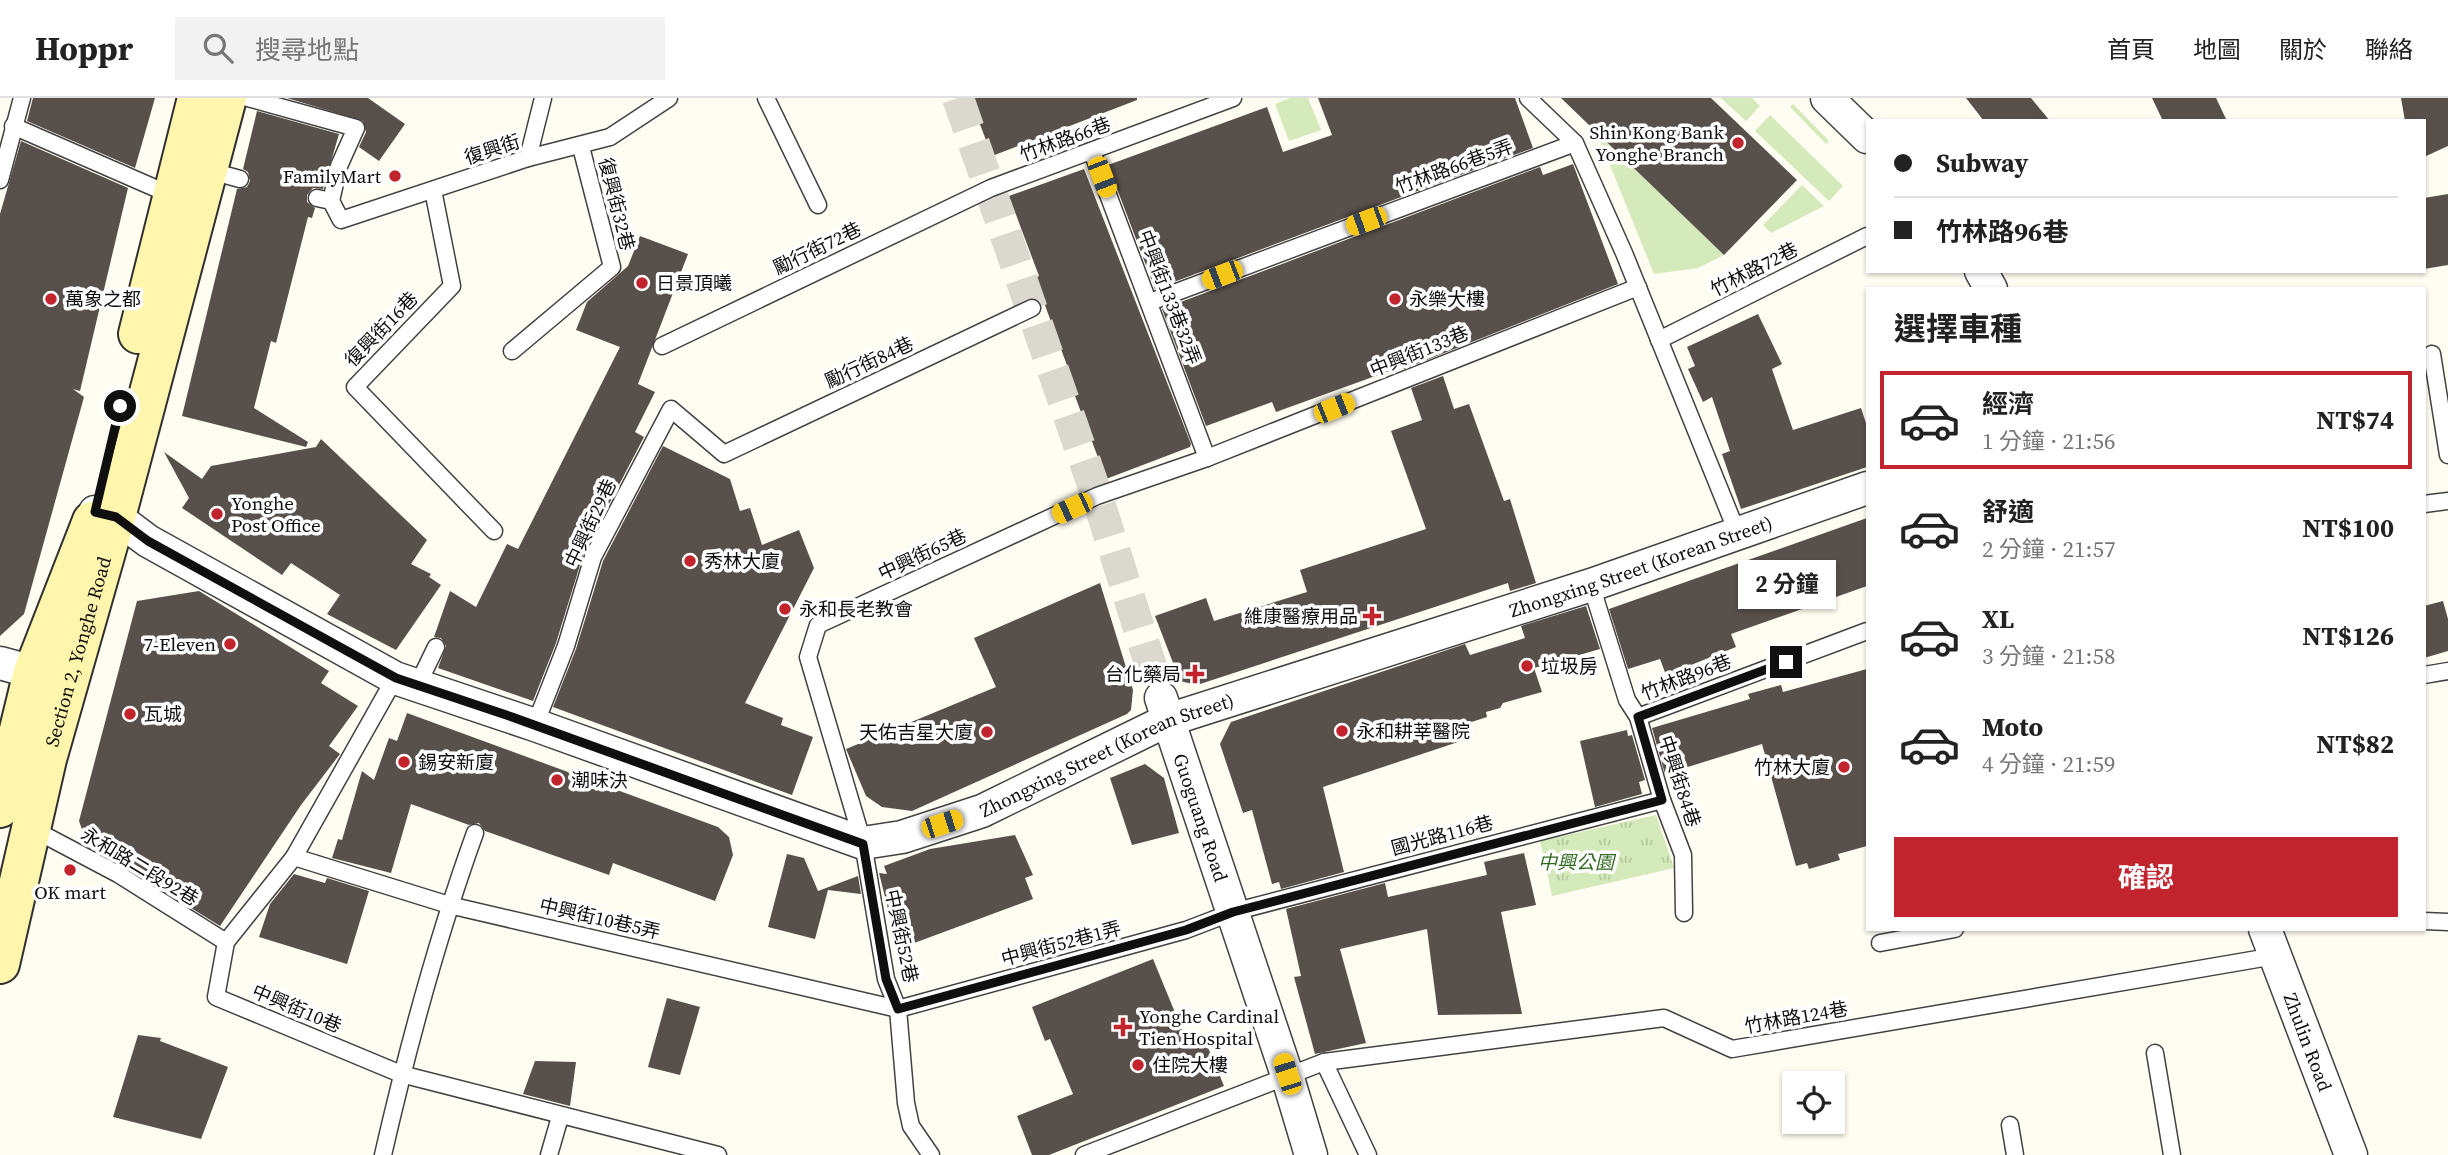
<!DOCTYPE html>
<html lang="zh-TW">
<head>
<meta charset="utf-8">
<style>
	body { margin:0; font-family:"Source Serif 4","Noto Sans TC",serif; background:#f2f2f2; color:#222; height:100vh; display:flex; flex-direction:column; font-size:26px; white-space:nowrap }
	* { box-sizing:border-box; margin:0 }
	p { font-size:23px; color:#767676 }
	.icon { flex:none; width:38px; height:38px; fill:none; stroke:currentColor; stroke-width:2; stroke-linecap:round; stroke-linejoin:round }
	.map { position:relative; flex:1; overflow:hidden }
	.details { position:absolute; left:1866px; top:189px; width:560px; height:644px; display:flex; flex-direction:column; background:#fff; border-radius:0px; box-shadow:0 2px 5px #0004 }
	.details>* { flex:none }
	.banner { position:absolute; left:1866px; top:21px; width:560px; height:154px; border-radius:0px; box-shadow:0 2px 5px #0004; display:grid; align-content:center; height:154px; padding:0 28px; background:#fff }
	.buttons { position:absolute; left:1782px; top:973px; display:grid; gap:14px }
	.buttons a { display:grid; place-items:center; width:63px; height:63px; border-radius:0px; background:#fff; box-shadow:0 2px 5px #0004; font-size:35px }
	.end { position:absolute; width:32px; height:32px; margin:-16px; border:9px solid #0f0f0f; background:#fff; box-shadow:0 0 0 4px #fff }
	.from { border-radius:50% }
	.bubble { position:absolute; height:49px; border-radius:0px; background:#fff; box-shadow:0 2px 5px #0004; font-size:23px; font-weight:700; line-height:49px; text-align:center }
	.car { position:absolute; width:21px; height:42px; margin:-21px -10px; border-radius:9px; box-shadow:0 0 5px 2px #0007; background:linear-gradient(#f5c518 24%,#345 0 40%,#f5c518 0 76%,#345 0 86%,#f5c518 0) }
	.banner b { display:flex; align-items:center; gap:24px; height:66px; font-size:26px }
	.banner b+b { border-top:2px solid #e0e0e0 }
	.banner i { width:18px; height:18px; background:#222 }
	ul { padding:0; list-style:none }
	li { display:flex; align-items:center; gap:21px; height:98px; margin:0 14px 10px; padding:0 14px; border:4px solid transparent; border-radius:0px }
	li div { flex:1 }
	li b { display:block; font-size:26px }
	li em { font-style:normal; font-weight:700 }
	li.active { border-color:#c2242e }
	li>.icon { width:63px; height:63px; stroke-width:1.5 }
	h2 { padding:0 28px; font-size:32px; line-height:84px }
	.primary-button { display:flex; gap:14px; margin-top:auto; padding:14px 28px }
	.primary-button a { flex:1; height:80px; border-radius:0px; background:#c2242e; color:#fff; font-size:28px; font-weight:700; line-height:80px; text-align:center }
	header { display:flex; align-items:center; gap:42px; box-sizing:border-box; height:98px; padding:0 35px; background:#fff; border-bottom:2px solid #e0e0e0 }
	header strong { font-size:33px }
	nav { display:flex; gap:38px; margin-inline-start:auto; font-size:24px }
	.search { width:490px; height:63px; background:#f2f2f2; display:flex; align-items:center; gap:18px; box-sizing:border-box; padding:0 24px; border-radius:0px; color:#767676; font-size:26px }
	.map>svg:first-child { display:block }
</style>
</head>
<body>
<header>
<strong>Hoppr</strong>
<div class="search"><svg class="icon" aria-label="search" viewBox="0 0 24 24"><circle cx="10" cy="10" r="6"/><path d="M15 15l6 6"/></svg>搜尋地點</div>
<nav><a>首頁</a><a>地圖</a><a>關於</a><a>聯絡</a></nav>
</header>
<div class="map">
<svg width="2448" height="1057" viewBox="0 0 2448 1057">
	<defs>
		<pattern id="park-tufts" width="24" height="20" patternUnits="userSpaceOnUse" patternTransform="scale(1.75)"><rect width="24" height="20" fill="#d4eaba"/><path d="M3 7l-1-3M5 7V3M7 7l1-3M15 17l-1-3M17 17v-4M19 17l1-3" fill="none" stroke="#b5c89f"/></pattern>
	</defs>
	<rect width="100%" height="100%" fill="#fffcf1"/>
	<polygon fill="url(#park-tufts)" points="1656,717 1674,770 1552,798 1540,743"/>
	<g fill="#d4eaba">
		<polygon points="1290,0 1308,0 1321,32 1289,43 1275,6"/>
		<polygon points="1721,0 1752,0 1760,8 1746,23"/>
		<polygon points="1793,6 1829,43 1826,46 1790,9"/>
		<polygon points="1770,17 1843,88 1829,103 1755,33"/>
		<polygon points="1597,35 1724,157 1698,170 1654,176"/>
		<polygon points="1802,87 1824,108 1771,135 1763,127"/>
	</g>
	<g fill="#58504b">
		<polygon points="33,0 155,0 135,70 27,23"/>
		<polygon points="287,0 368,0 405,26 379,63 359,49 366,34 363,23"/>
		<polygon points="970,0 1137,0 1137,2 992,58"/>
		<polygon points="1318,0 1515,0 1533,50 1155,191 1108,67 1267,9 1283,54 1332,37"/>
		<polygon points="1561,0 1711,0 1797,82 1724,157"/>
		<polygon points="1966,0 2031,0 2050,23 1984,23"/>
		<polygon points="2152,0 2216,0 2227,23 2163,23"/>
		<polygon points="2401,0 2448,0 2448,48 2424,59 2424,23 2405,23"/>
		<polygon points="257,13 339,36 323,91 313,90 307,97 307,104 315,110 312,120 308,119 276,245 271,243 254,310 308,344 306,349 182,318 237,91 247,89 250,83 248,74 243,71"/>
		<polygon points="21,43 128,90 80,293 73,291 84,299 24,516 0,538 0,116"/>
		<polygon points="1573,66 1618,186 1404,271 1403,268 1276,314 1272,304 1206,328 1162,211 1540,69 1543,77"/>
		<polygon points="1084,71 1191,346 1190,349 1106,381 1069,282 1072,281 1035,180 1039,178 1009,98"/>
		<polygon points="2448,96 2448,167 2424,171 2424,100"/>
		<polygon points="640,138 688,156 638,286 655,294 635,334 644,339 584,454 556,545 533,603 438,570 446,548 441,540 434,539 450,493 476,509 507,446 518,451 620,249 576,232 587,204 628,168"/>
		<polygon points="1758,216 1782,266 1772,271 1793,332 1861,310 1867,328 1867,369 1741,411 1722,356 1730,353 1712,299 1703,304 1688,271 1695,268 1687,249"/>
		<polygon points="1443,278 1454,311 1469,306 1504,403 1510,401 1536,485 1510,493 1508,485 1197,587 1180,583 1155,518 1206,500 1214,523 1307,494 1300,472 1426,431 1391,333 1422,322 1411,290"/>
		<polygon points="321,341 427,442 411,466 431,476 429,479 441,487 396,552 327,516 340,497 291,465 282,477 182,410 189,400 164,354 202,381 211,368 316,349"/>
		<polygon points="663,348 730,381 740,413 750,410 762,447 799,432 814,470 745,605 783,620 781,627 813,639 792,697 553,609 576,551 603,463"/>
		<polygon points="1867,420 1867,488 1731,536 1736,549 1666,577 1660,561 1628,571 1609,511"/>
		<polygon points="1100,485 1133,592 1131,612 1127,616 912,713 882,709 866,698 846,651 996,589 974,540"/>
		<polygon points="199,493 329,573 321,585 358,608 329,648 340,656 301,707 220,828 87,745 79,723 137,503"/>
		<polygon points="2443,503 2448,521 2448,553 2424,560 2424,508"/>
		<polygon points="1586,508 1600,551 1534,570 1542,594 1503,605 1500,610 1486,614 1487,619 1456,629 1461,643 1323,689 1344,774 1281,791 1279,784 1272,786 1252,712 1243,715 1220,646 1231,624 1465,546 1470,557 1525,540 1521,528"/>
		<polygon points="1867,571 1867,748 1838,756 1840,762 1809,771 1807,765 1796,768 1762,646 1665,676 1652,630 1750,601 1748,596 1781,587 1783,594"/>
		<polygon points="407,615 718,729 729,739 733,757 715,803 613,765 609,777 485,733 479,725 469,727 411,706 391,775 332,760 338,741 342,742 362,673 374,682 389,640 397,643"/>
		<polygon points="1627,632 1628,638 1632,637 1645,682 1639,684 1642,696 1595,709 1580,643"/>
		<polygon points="1145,666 1164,680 1179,735 1132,747 1110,680"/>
		<polygon points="1015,737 1033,777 1025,780 1033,801 898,851 879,775 887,776 884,768 930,751"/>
		<polygon points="1524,755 1536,807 1501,814 1522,916 1438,917 1427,831 1340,851 1366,945 1315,956 1294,879 1301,878 1286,811 1385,785 1388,799 1487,777 1484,764"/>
		<polygon points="787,756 804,760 818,793 858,778 861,796 828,792 815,841 768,829"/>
		<polygon points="294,776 325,785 327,780 369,793 347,866 259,839 270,806"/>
		<polygon points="1153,861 1188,946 1204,940 1224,988 1049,1057 1032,1057 1017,1018 1073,996 1050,941 1045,943 1032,909"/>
		<polygon points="667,900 700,909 680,977 648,969"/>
		<polygon points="138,937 161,940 160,943 228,969 201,1041 113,1019"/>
		<polygon points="535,963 576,964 570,1008 523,996"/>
	</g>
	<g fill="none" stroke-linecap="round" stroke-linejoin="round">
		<polyline stroke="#dbd8cf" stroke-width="32" stroke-dasharray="32 16" stroke-linecap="butt" points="958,0 1097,398 1161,600"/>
		<g stroke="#424242" stroke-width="19">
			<g id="service">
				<polyline points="248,0 356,30 339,68 331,103"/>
				<polyline points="766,0 818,107"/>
				<polyline points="1528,0 1575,45 1624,155 1737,434"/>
				<polyline points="13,28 171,97"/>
				<polyline points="1092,54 1207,360"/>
				<polyline points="528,60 543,0"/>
				<polyline points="207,72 240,81"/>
				<polyline points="0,82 22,0"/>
				<polyline points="433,92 452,188 355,289 494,433"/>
				<polyline points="317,100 331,103 341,122 528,60 610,39 669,0"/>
				<polyline points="1150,204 1575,45"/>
				<polyline points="1659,242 1867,138"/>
				<polyline points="662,248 991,90 1233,0"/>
				<polyline points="512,253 612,169 581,49"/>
				<polyline points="2432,256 2448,357"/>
				<polyline points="2424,406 2448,403"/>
				<polyline points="1591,487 1627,602 1638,619 1662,702 1683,757 1684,815"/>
				<polyline points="2424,577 2448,573"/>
				<polyline points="395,580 294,759 226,844 216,899 401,976 718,1057"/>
				<polyline points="418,586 436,549"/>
				<polyline points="1638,619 1867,533"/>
				<polyline points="535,627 566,548 593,459 671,311 724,356 1032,210"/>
				<polyline points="31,730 118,776 226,844"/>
				<polyline points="294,759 449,807 898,911 1186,832 1233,814 1662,702"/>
				<polyline points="2424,823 2448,824"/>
				<polyline points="1880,845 1955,831"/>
				<polyline points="2155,955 2172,1057"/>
				<polyline points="1324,964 1368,1057"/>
				<polyline points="2010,1027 2015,1057"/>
				<path d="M383,1057c25,-109 54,-217 92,-322"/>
				<polyline points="549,1057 560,1019"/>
				<polyline points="931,1057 911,1028 906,1005 898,911 886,881 863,745 808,559 818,527 1097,398 1207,360 1638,189"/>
				<polyline points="1084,1057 1324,964 1664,920 1732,951 2275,858"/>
			</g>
		</g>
		<g stroke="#424242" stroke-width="35">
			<g id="minor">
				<polyline points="1827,0 1867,39"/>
				<polyline points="1981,173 1991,191"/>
				<path id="s1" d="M95,414l21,5 32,24 247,137 140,47 328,118 39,-6 80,-26 186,-91 423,-135 276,-97"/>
				<polyline points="0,565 33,574"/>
				<path id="s2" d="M1161,600l126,377 24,80"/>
				<path id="s3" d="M2265,831l86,226"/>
			</g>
		</g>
		<g stroke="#313131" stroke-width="42">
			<g id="secondary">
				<polyline points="138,236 197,0"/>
				<polyline points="0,710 33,574 92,423"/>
				<path id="s4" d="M0,866l47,-205 69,-242 111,-419"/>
			</g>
		</g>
		<use href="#service" stroke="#fff" stroke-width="16"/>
		<use href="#minor" stroke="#fff" stroke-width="32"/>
		<use href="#secondary" stroke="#fff5ac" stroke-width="38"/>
	</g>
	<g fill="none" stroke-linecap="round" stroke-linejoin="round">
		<polyline stroke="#0f0f0f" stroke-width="9" points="120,308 95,414 116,419 148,443 396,580 512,619 863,746 886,881 898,911 1186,832 1233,814 1662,702 1638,619 1786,564"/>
	</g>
	<g fill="#c2242e" stroke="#fff" stroke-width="2.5">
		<circle cx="1738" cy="45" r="7"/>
		<circle cx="395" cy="78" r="7"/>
		<circle cx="642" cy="185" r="7"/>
		<circle cx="51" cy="201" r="7"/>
		<circle cx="1395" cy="201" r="7"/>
		<circle cx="217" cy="416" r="7"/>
		<circle cx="690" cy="463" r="7"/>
		<circle cx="785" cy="511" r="7"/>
		<path d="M1368.5 507.5h7v7h7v7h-7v7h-7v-7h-7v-7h7z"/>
		<circle cx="230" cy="546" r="7"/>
		<circle cx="1527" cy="568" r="7"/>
		<path d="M1191.5 565.5h7v7h7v7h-7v7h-7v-7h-7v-7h7z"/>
		<circle cx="130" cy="616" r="7"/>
		<circle cx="1342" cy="633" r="7"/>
		<circle cx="987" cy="634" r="7"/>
		<circle cx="404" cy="664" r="7"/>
		<circle cx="1844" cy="669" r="7"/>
		<circle cx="557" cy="682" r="7"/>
		<circle cx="70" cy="772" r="7"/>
		<path d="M1119.5 918.5h7v7h7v7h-7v7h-7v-7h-7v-7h7z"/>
		<circle cx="1138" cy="967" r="7"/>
	</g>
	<g text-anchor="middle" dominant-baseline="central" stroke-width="7" stroke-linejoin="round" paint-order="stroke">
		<g font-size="19" fill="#0f0f0f" stroke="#fff" text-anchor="start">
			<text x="1724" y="34" text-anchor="end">Shin Kong Bank<tspan x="1724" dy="22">Yonghe Branch</tspan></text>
			<text x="381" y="78" text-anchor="end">FamilyMart</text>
			<text x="656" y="185">日景頂曦</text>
			<text x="65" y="201">萬象之都</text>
			<text x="1409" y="201">永樂大樓</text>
			<text x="231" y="405">Yonghe<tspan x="231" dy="22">Post Office</tspan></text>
			<text x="704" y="463">秀林大廈</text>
			<text x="799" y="511">永和長老教會</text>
			<text x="1358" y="518" text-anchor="end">維康醫療用品</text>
			<text x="216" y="546" text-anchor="end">7-Eleven</text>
			<text x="1541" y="568">垃圾房</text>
			<text x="1181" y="576" text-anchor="end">台化藥局</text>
			<text x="144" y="616">瓦城</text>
			<text x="1356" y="633">永和耕莘醫院</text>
			<text x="973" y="634" text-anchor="end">天佑吉星大廈</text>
			<text x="418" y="664">錫安新廈</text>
			<text x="1830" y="669" text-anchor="end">竹林大廈</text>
			<text x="571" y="682">潮味決</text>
			<text x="70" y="794" text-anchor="middle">OK mart</text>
			<text x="1139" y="918">Yonghe Cardinal<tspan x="1139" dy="22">Tien Hospital</tspan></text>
			<text x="1152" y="967">住院大樓</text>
		</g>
		<g font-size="19" fill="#0f0f0f" stroke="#fff">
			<text transform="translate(1065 41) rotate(-20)">竹林路66巷</text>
			<text transform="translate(492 51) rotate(-18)">復興街</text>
			<text transform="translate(1454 68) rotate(-20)">竹林路66巷5弄</text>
			<text transform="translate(617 106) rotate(76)">復興街32巷</text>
			<text transform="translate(817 150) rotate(-26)">勵行街72巷</text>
			<text transform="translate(1754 171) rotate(-27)">竹林路72巷</text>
			<text transform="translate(1170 199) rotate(69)">中興街133巷32弄</text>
			<text transform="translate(381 231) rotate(-46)">復興街16巷</text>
			<text transform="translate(1419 253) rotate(-22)">中興街133巷</text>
			<text transform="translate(869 264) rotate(-25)">勵行街84巷</text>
			<text transform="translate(590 425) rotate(-65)">中興街29巷</text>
			<text transform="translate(922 456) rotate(-25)">中興街65巷</text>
			<text stroke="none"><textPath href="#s1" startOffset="1668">Zhongxing Street (Korean Street)</textPath></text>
			<text stroke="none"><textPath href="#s4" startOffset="322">Section 2, Yonghe Road</textPath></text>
			<text transform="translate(1686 579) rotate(-21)">竹林路96巷</text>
			<text stroke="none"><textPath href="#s1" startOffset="1101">Zhongxing Street (Korean Street)</textPath></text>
			<text transform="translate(1680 683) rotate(72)">中興街84巷</text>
			<text stroke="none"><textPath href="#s2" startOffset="126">Guoguang Road</textPath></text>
			<text transform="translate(1442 737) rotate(-15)">國光路116巷</text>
			<text transform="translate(140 768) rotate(31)">永和路二段92巷</text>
			<text transform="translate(600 820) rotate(13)">中興街10巷5弄</text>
			<text transform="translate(902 838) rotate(78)">中興街52巷</text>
			<text transform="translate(1061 845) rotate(-15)">中興街52巷1弄</text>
			<text transform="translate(297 910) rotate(23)">中興街10巷</text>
			<text transform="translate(1796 919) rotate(-10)">竹林路124巷</text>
			<text stroke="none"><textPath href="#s3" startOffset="121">Zhulin Road</textPath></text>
		</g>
		<g font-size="19" font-style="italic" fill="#2e691e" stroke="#fff">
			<text x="1576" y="764">中興公園</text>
		</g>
	</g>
</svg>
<div class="buttons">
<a><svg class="icon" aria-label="locate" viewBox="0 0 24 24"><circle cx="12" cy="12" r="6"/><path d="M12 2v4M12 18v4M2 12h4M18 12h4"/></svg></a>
</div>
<i class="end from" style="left:120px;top:308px"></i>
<i class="end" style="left:1786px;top:564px"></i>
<div class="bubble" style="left:1738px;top:462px;width:98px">2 分鐘</div>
<i class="car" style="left:1102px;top:79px;rotate:159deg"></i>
<i class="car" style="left:1366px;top:123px;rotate:250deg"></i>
<i class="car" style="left:1222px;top:177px;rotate:249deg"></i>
<i class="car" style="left:1334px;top:310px;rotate:68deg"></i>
<i class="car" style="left:1072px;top:410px;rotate:245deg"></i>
<i class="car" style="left:942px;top:726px;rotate:72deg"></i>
<i class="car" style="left:1287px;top:976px;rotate:342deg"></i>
<div class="banner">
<b><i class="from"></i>Subway</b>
<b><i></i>竹林路96巷</b>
</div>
<section class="details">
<h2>選擇車種</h2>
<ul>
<li class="active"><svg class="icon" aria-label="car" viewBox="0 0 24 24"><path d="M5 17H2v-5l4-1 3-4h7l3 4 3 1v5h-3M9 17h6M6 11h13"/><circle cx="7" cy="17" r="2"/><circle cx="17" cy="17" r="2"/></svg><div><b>經濟</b><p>1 分鐘 · 21:56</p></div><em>NT$74</em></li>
<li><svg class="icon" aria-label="car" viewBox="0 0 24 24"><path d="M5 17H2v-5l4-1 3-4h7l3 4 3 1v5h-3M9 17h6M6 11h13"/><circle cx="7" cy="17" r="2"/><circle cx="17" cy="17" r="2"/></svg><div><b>舒適</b><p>2 分鐘 · 21:57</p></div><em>NT$100</em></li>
<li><svg class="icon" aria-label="car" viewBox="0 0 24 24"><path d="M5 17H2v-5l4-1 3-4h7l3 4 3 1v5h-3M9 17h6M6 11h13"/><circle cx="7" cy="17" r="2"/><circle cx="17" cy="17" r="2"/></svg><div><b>XL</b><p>3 分鐘 · 21:58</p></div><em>NT$126</em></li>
<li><svg class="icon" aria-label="car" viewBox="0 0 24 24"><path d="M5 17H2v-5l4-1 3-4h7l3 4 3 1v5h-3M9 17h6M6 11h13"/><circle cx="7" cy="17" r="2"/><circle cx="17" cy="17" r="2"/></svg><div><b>Moto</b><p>4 分鐘 · 21:59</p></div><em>NT$82</em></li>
</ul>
<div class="primary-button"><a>確認</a></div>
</section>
</div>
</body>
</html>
